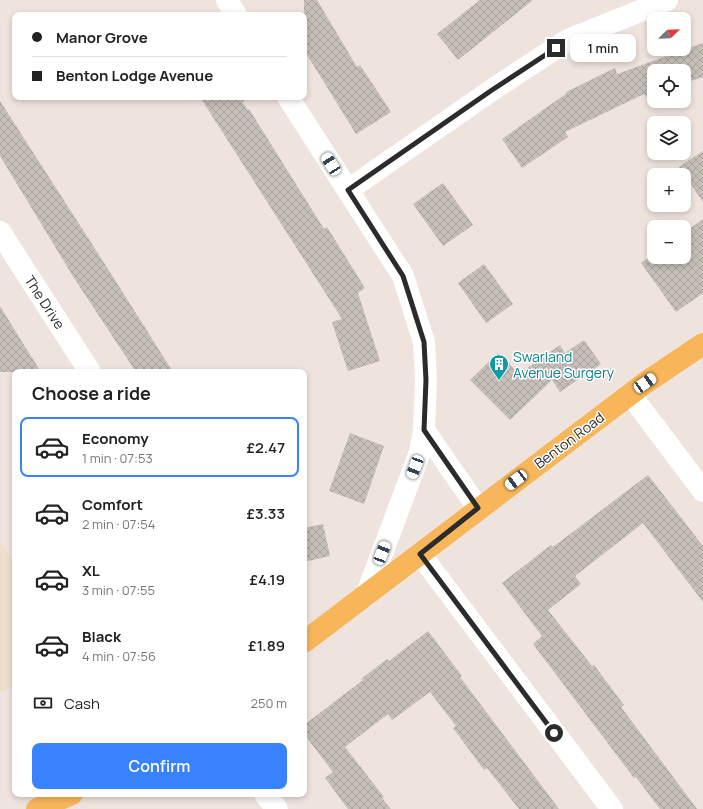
<!DOCTYPE html>
<html lang="en">
<head>
<meta charset="utf-8">
<style>
	body { margin:0; font-family:Manrope,sans-serif; background:#f2f2f2; color:#222; height:100vh; display:flex; flex-direction:column; font-size:15px; white-space:nowrap }
	* { box-sizing:border-box; margin:0 }
	p { font-size:13px; color:#767676 }
	.icon { flex:none; width:22px; height:22px; fill:none; stroke:currentColor; stroke-width:2; stroke-linecap:round; stroke-linejoin:round }
	.map { position:relative; flex:1; overflow:hidden }
	.panel { position:absolute; left:12px; top:369px; width:295px; height:428px; display:flex; flex-direction:column; background:#fff; border-radius:8px; box-shadow:0 2px 6px #0003 }
	.panel>* { flex:none }
	.banner { position:absolute; left:12px; top:12px; width:295px; height:88px; border-radius:8px; box-shadow:0 2px 6px #0003; display:grid; align-content:center; height:88px; padding:0 20px; background:#fff }
	.needle { width:26px; rotate:67deg }
	.buttons { position:absolute; left:647px; top:12px; display:grid; gap:8px }
	.buttons a { display:grid; place-items:center; width:44px; height:44px; border-radius:8px; background:#fff; box-shadow:0 2px 6px #0003; font-size:20px }
	.end { position:absolute; width:18px; height:18px; margin:-9px; border:5px solid #2b2b2b; background:#fff; box-shadow:0 0 0 2px #fff }
	.from { border-radius:50% }
	.bubble { position:absolute; height:28px; border-radius:8px; background:#fff; box-shadow:0 2px 6px #0003; font-size:13px; font-weight:600; line-height:28px; text-align:center }
	.car { position:absolute; width:12px; height:24px; margin:-12px -6px; border-radius:5px; box-shadow:0 0 3px 1px #0007; background:linear-gradient(#fff 24%,#345 0 40%,#fff 0 76%,#345 0 86%,#fff 0) }
	.banner b { display:flex; align-items:center; gap:14px; height:38px; font-size:15px }
	.banner b+b { border-top:1px solid #e0e0e0 }
	.banner i { width:10px; height:10px; background:#222 }
	ul { padding:0; list-style:none }
	li { display:flex; align-items:center; gap:12px; height:60px; margin:0 8px 6px; padding:0 12px; border:2px solid transparent; border-radius:8px }
	li div { flex:1 }
	li b { display:block; font-size:15px }
	li em { font-style:normal; font-weight:600 }
	li.active { border-color:#3881ff }
	li>.icon { width:36px; height:36px; stroke-width:1.5 }
	h2 { padding:0 20px; font-size:18px; line-height:48px }
	.pay { display:flex; align-items:center; gap:10px; height:44px; padding:0 20px; font-size:15px }
	.pay p { margin-inline-start:auto }
	.primary-button { display:flex; gap:8px; margin-top:auto; padding:8px 20px }
	.primary-button a { flex:1; height:46px; border-radius:8px; background:#3881ff; color:#fff; font-size:16px; font-weight:600; line-height:46px; text-align:center }
	.map>svg:first-child { display:block }
</style>
</head>
<body>
<div class="map">
<svg width="703" height="809" viewBox="0 0 703 809">
	<defs>
		<pattern id="building-cross-hatch" width="8" height="8" patternUnits="userSpaceOnUse"><rect width="8" height="8" fill="#c6bfb8"/><path d="M0 0l8 8M0 8l8-8" fill="none" stroke="#aaa49e"/></pattern>
	</defs>
	<rect width="100%" height="100%" fill="#eee3dd"/>
	<polygon fill="#f0decc" points="0,543 15,565 15,685 0,692"/>
	<g fill="url(#building-cross-hatch)">
		<polygon points="304,0 317,0 357,67 360,65 391,112 356,134 304,50"/>
		<polygon points="480,0 533,0 458,60 437,34"/>
		<polygon points="703,43 703,77 684,83 684,71 654,71 654,94 646,97 644,94 565,132 568,137 522,168 502,139 567,93 566,92 615,68 617,74"/>
		<polygon points="200,97 250,97 242,102 248,110 249,109 324,229 327,227 365,288 358,293 380,361 348,371 332,322 342,319"/>
		<polygon points="0,101 108,269 173,372 136,372 74,278 0,156"/>
		<polygon points="703,151 703,202 679,167"/>
		<polygon points="443,183 473,225 443,246 413,204"/>
		<polygon points="703,219 703,293 676,312 641,263 654,254 654,257 684,257 684,233"/>
		<polygon points="484,264 513,304 486,323 458,283"/>
		<polygon points="0,306 24,345 41,372 0,372"/>
		<polygon points="584,340 601,364 560,392 552,380 510,420 470,380 498,353 519,374 560,345 565,353"/>
		<polygon points="350,433 384,446 364,504 329,491"/>
		<polygon points="648,475 703,546 703,602 643,523 575,576 581,584 548,610 592,666 594,665 624,705 621,707 697,809 660,809 636,777 634,778 533,644 542,636 502,583 551,545 553,547"/>
		<polygon points="323,524 330,556 304,562 304,528"/>
		<polygon points="428,631 462,676 460,677 559,809 519,809 487,768 484,770 453,728 456,726 430,692 392,720 388,714 345,747 384,797 382,798 391,809 348,809 325,778 333,772 304,734 304,725 363,680 361,679 387,659 389,661"/>
	</g>
	<g fill="none" stroke-linecap="round" stroke-linejoin="round">
		<g stroke="#fff" stroke-width="22">
			<polyline points="227,0 236,15"/>
			<polyline points="288,97 403,276 424,342 426,380 424,430 420,452 366,596"/>
			<polyline points="348,190 492,90 568,40 667,0"/>
			<polyline points="0,232 90,372"/>
			<polyline points="630,394 703,491"/>
			<polyline points="424,430 478,508"/>
			<polyline points="420,554 612,809"/>
			<polyline points="265,794 277,809"/>
		</g>
		<g stroke="#f7b659" stroke-width="22">
			<polyline points="304,642 645,383 703,344"/>
			<polyline points="37,809 72,794"/>
		</g>
	</g>
	<g fill="none" stroke-linecap="round" stroke-linejoin="round">
		<polyline stroke="#2b2b2b" stroke-width="5" points="554,733 420,554 478,508 424,430 426,380 424,342 403,276 348,190 492,90 556,48"/>
	</g>
	<defs>
		<g id="building-pin" transform="scale(1)"><path d="M0 17L-7.5 6A9.5 9.5 0 1 1 7.5 6Z" fill="#0f9aa8" stroke="#fff"/><path d="M-4-6H4V6H1V3H-1V6H-4ZM-2.5-4.3h1.7v1.8h-1.7ZM.8-4.3h1.7v1.8H.8ZM-2.5-1h1.7V.8h-1.7ZM.8-1h1.7V.8H.8Z" fill="#fff"/></g>
	</defs>
	<g fill-rule="evenodd">
		<use href="#building-pin" x="499" y="364"/>
	</g>
	<g text-anchor="middle" dominant-baseline="central" stroke-width="3" stroke-linejoin="round" paint-order="stroke">
		<g font-size="14" fill="#2b2b2b" stroke="#fff">
			<text transform="translate(45 302) rotate(57)">The Drive</text>
			<text transform="translate(569 440) rotate(-37)">Benton Road</text>
		</g>
		<g font-size="14" fill="#0d838f" stroke="#fff" text-anchor="start">
			<text x="513" y="356">Swarland<tspan x="513" dy="16">Avenue Surgery</tspan></text>
		</g>
	</g>
</svg>
<div class="buttons">
<a><svg class="needle" viewBox="-14 -14 28 28"><path d="M0-13l5 13h-10z" fill="#e53935"/><path d="M0 13l5-13h-10z" fill="#767676"/></svg></a>
<a><svg class="icon" aria-label="locate" viewBox="0 0 24 24"><circle cx="12" cy="12" r="6"/><path d="M12 2v4M12 18v4M2 12h4M18 12h4"/></svg></a>
<a><svg class="icon" aria-label="layers" viewBox="0 0 24 24"><path d="M12 4l9 5-9 5-9-5zM3 14l9 5 9-5"/></svg></a>
<a>+</a>
<a>−</a>
</div>
<i class="end from" style="left:554px;top:733px"></i>
<i class="end" style="left:556px;top:48px"></i>
<div class="bubble" style="left:570px;top:34px;width:66px">1 min</div>
<i class="car" style="left:331px;top:164px;rotate:327deg"></i>
<i class="car" style="left:645px;top:383px;rotate:56deg"></i>
<i class="car" style="left:415px;top:467px;rotate:201deg"></i>
<i class="car" style="left:516px;top:480px;rotate:233deg"></i>
<i class="car" style="left:382px;top:553px;rotate:21deg"></i>
<div class="banner">
<b><i class="from"></i>Manor Grove</b>
<b><i></i>Benton Lodge Avenue</b>
</div>
<section class="panel">
<h2>Choose a ride</h2>
<ul>
<li class="active"><svg class="icon" aria-label="car" viewBox="0 0 24 24"><path d="M5 17H2v-5l4-1 3-4h7l3 4 3 1v5h-3M9 17h6M6 11h13"/><circle cx="7" cy="17" r="2"/><circle cx="17" cy="17" r="2"/></svg><div><b>Economy</b><p>1 min · 07:53</p></div><em>£2.47</em></li>
<li><svg class="icon" aria-label="car" viewBox="0 0 24 24"><path d="M5 17H2v-5l4-1 3-4h7l3 4 3 1v5h-3M9 17h6M6 11h13"/><circle cx="7" cy="17" r="2"/><circle cx="17" cy="17" r="2"/></svg><div><b>Comfort</b><p>2 min · 07:54</p></div><em>£3.33</em></li>
<li><svg class="icon" aria-label="car" viewBox="0 0 24 24"><path d="M5 17H2v-5l4-1 3-4h7l3 4 3 1v5h-3M9 17h6M6 11h13"/><circle cx="7" cy="17" r="2"/><circle cx="17" cy="17" r="2"/></svg><div><b>XL</b><p>3 min · 07:55</p></div><em>£4.19</em></li>
<li><svg class="icon" aria-label="car" viewBox="0 0 24 24"><path d="M5 17H2v-5l4-1 3-4h7l3 4 3 1v5h-3M9 17h6M6 11h13"/><circle cx="7" cy="17" r="2"/><circle cx="17" cy="17" r="2"/></svg><div><b>Black</b><p>4 min · 07:56</p></div><em>£1.89</em></li>
</ul>
<div class="pay"><svg class="icon" aria-label="cash" viewBox="0 0 24 24"><path d="M3 7h18v10H3z"/><circle cx="12" cy="12" r="2"/></svg>Cash<p>250 m</p></div>
<div class="primary-button"><a>Confirm</a></div>
</section>
</div>
</body>
</html>
